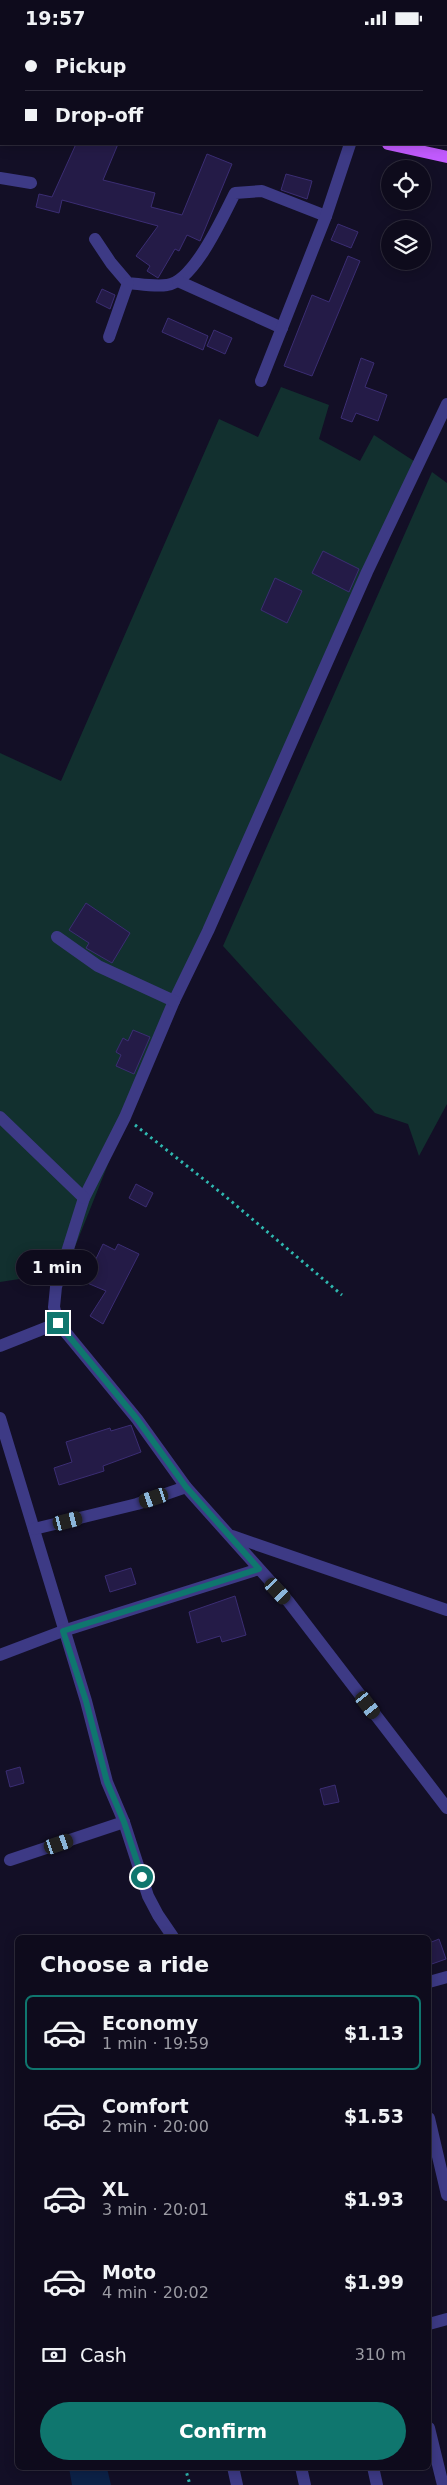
<!DOCTYPE html>
<html lang="en">
<head>
<meta charset="utf-8">
<style>
	body { margin:0; font-family:"DejaVu Sans",sans-serif; background:#1c1929; color:#f1f3f6; height:100vh; display:flex; flex-direction:column; font-size:19px; white-space:nowrap }
	* { box-sizing:border-box; margin:0 }
	p { font-size:16px; color:#9b9ba3 }
	.icon { flex:none; width:28px; height:28px; fill:none; stroke:currentColor; stroke-width:2; stroke-linecap:round; stroke-linejoin:round }
	.map { position:relative; flex:1; overflow:hidden }
	.details { position:absolute; left:15px; top:1900px; width:416px; height:535px; display:flex; flex-direction:column; background:#0e0b1c; border-radius:8px; box-shadow:0 2px 12px #0003,0 0 0 1px #2e2b3b }
	.details>* { flex:none }
	.hud { position:absolute; left:0px; top:0px; width:448px; height:110px; box-shadow:0 2px 12px #0003,0 0 0 1px #2e2b3b; display:grid; align-content:center; height:110px; padding:0 25px; background:#0e0b1c }
	.controls { position:absolute; left:381px; top:125px; display:grid; gap:10px }
	.controls a { display:grid; place-items:center; width:50px; height:50px; border-radius:50%; background:#0e0b1c; box-shadow:0 2px 12px #0003,0 0 0 1px #2e2b3b; font-size:25px }
	.end { position:absolute; width:22px; height:22px; margin:-11px; border:6px solid #0f766e; background:#fff; box-shadow:0 0 0 2px #fff }
	.from { border-radius:50% }
	.bubble { position:absolute; height:35px; border-radius:18px; background:#0e0b1c; box-shadow:0 2px 12px #0003,0 0 0 1px #2e2b3b; font-size:16px; font-weight:600; line-height:35px; text-align:center }
	.car { position:absolute; width:15px; height:30px; margin:-15px -8px; border-radius:6px; box-shadow:0 0 4px 1px #0007; background:linear-gradient(#222 24%,#8ab4d8 0 40%,#222 0 76%,#8ab4d8 0 86%,#222 0) }
	.hud b { display:flex; align-items:center; gap:18px; height:48px; font-size:19px }
	.hud b+b { border-top:1px solid #2e2b3b }
	.hud i { width:12px; height:12px; background:#f1f3f6 }
	ul { padding:0; list-style:none }
	li { display:flex; align-items:center; gap:15px; height:75px; margin:0 10px 8px; padding:0 15px; border:2px solid transparent; border-radius:8px }
	li div { flex:1 }
	li b { display:block; font-size:19px }
	li em { font-style:normal; font-weight:600 }
	li.on { border-color:#0f766e }
	li>.icon { width:45px; height:45px; stroke-width:1.5 }
	h2 { padding:0 25px; font-size:22px; line-height:60px }
	.pay { display:flex; align-items:center; gap:12px; height:55px; padding:0 25px; font-size:19px }
	.pay p { margin-inline-start:auto }
	.cta { display:flex; gap:10px; margin-top:auto; padding:10px 25px }
	.cta a { flex:1; height:58px; border-radius:30px; background:#0f766e; color:#fff; font-size:20px; font-weight:600; line-height:58px; text-align:center }
	.status { display:flex; justify-content:space-between; align-items:center; height:35px; padding:0 25px; background:#0e0b1c; direction:ltr }
	.status svg { height:14px; fill:currentColor }
	.map>svg:first-child { display:block }
</style>
</head>
<body>
<div class="status"><b>19:57</b><svg viewBox="0 0 49 12"><path d="M0 12V9h3v3zM5 12V6h3v6zM10 12V3h3v9zM15 12V0h3v12zM26 1h20v11H26zM47 4h2v5h-2z"/></svg></div>
<div class="map">
<svg width="447" height="2450" viewBox="0 0 447 2450">
	<rect width="100%" height="100%" fill="#130f26"/>
	<g fill="#12302f">
		<polygon points="281,352 329,370 319,404 360,426 374,400 420,430 134,1064 65,1237 0,1247 0,718 61,746 219,384 258,402"/>
		<polygon points="432,437 447,448 447,1069 419,1121 408,1089 375,1078 223,911"/>
	</g>
	<polygon fill="#0c2248" points="69,2433 107,2433 111,2450 72,2450"/>
	<g fill="#241b47" stroke="#3b2d73">
		<polygon points="76,109 118,109 103,145 155,158 151,172 182,180 207,119 232,129 200,206 187,200 179,216 175,214 158,243 147,236 150,231 136,221 158,191 62,165 59,178 36,172 39,159 52,162"/>
		<polygon points="286,139 312,146 307,164 281,155"/>
		<polygon points="338,189 358,197 351,213 331,205"/>
		<polygon points="348,221 360,226 312,341 284,331 312,260 329,267"/>
		<polygon points="102,254 115,260 110,274 96,267"/>
		<polygon points="168,283 208,301 203,315 162,297"/>
		<polygon points="214,295 232,303 225,319 207,311"/>
		<polygon points="361,323 374,328 365,352 387,360 378,386 356,378 352,387 341,383"/>
		<polygon points="323,516 359,534 349,557 312,538"/>
		<polygon points="275,543 302,556 287,588 261,575"/>
		<polygon points="86,868 130,898 112,928 86,913 89,908 69,895"/>
		<polygon points="133,995 150,1002 134,1039 116,1031 121,1020 116,1017 123,1003 128,1006"/>
		<polygon points="136,1149 153,1158 146,1172 129,1163"/>
		<polygon points="103,1209 115,1215 118,1209 139,1219 103,1289 90,1281 106,1256 85,1247"/>
		<polygon points="131,1390 141,1417 103,1431 104,1436 59,1450 54,1433 72,1427 66,1407 110,1393 111,1396"/>
		<polygon points="131,1533 136,1549 110,1557 105,1541"/>
		<polygon points="235,1561 246,1600 222,1607 220,1601 197,1608 189,1577"/>
		<polygon points="20,1732 24,1748 10,1752 6,1736"/>
		<polygon points="335,1750 339,1767 324,1770 320,1754"/>
		<polygon points="439,1904 446,1924 429,1930 429,1908"/>
	</g>
	<g fill="none" stroke-linecap="round" stroke-linejoin="round">
		<g stroke="#2fb8b0" stroke-width="3" stroke-dasharray="2.5 4" stroke-linecap="butt">
			<polyline points="135,1090 225,1161 342,1260"/>
			<polyline points="185,2432 190,2450"/>
		</g>
		<g stroke="#3d3a85" stroke-width="12">
			<polyline points="0,143 31,148"/>
			<path d="M95,204l16,24 17,20c12,1 27,4 39,2 27,-3 56,-69 68,-92l27,-2 64,25"/>
			<polyline points="178,246 282,293"/>
			<polyline points="109,302 128,248"/>
			<polyline points="261,346 326,181 350,109"/>
			<polyline points="447,369 367,537 208,896 174,966 125,1082 84,1163 56,1252 54,1272 58,1288 137,1384 186,1452 288,1566 447,1773"/>
			<polyline points="57,902 98,931 174,966"/>
			<polyline points="0,1082 84,1163"/>
			<polyline points="0,1311 58,1288"/>
			<polyline points="0,1383 86,1666 107,1747 124,1787 148,1861 158,1880 173,1902"/>
			<polyline points="34,1494 137,1469 186,1452"/>
			<polyline points="232,1501 447,1575"/>
			<polyline points="0,1620 63,1596 259,1534"/>
			<polyline points="10,1825 124,1787"/>
			<polyline points="429,1947 447,1942"/>
			<polyline points="429,2083 447,2160"/>
			<polyline points="429,2289 447,2284"/>
			<polyline points="429,2393 443,2450"/>
			<polyline points="233,2432 237,2450"/>
			<polyline points="301,2432 305,2450"/>
			<polyline points="373,2432 377,2450"/>
		</g>
		<g stroke="#c25bff" stroke-width="12">
			<polyline points="0,23 1,23"/>
			<polyline points="388,109 447,122"/>
		</g>
	</g>
	<g fill="none" stroke-linecap="round" stroke-linejoin="round">
		<polyline stroke="#0f766e" stroke-width="6" points="58,1288 137,1384 186,1452 259,1534 63,1596 86,1666 107,1747 124,1787 142,1842"/>
	</g>
</svg>
<div class="controls">
<a><svg class="icon" aria-label="locate" viewBox="0 0 24 24"><circle cx="12" cy="12" r="6"/><path d="M12 2v4M12 18v4M2 12h4M18 12h4"/></svg></a>
<a><svg class="icon" aria-label="layers" viewBox="0 0 24 24"><path d="M12 4l9 5-9 5-9-5zM3 14l9 5 9-5"/></svg></a>
</div>
<i class="end from" style="left:142px;top:1842px"></i>
<i class="end" style="left:58px;top:1288px"></i>
<div class="bubble" style="left:16px;top:1215px;width:82px">1 min</div>
<i class="car" style="left:154px;top:1463px;rotate:251deg"></i>
<i class="car" style="left:68px;top:1486px;rotate:76deg"></i>
<i class="car" style="left:278px;top:1556px;rotate:137deg"></i>
<i class="car" style="left:368px;top:1670px;rotate:143deg"></i>
<i class="car" style="left:59px;top:1809px;rotate:71deg"></i>
<div class="hud">
<b><i class="from"></i>Pickup</b>
<b><i></i>Drop-off</b>
</div>
<section class="details">
<h2>Choose a ride</h2>
<ul>
<li class="on"><svg class="icon" aria-label="car" viewBox="0 0 24 24"><path d="M5 17H2v-5l4-1 3-4h7l3 4 3 1v5h-3M9 17h6M6 11h13"/><circle cx="7" cy="17" r="2"/><circle cx="17" cy="17" r="2"/></svg><div><b>Economy</b><p>1 min · 19:59</p></div><em>$1.13</em></li>
<li><svg class="icon" aria-label="car" viewBox="0 0 24 24"><path d="M5 17H2v-5l4-1 3-4h7l3 4 3 1v5h-3M9 17h6M6 11h13"/><circle cx="7" cy="17" r="2"/><circle cx="17" cy="17" r="2"/></svg><div><b>Comfort</b><p>2 min · 20:00</p></div><em>$1.53</em></li>
<li><svg class="icon" aria-label="car" viewBox="0 0 24 24"><path d="M5 17H2v-5l4-1 3-4h7l3 4 3 1v5h-3M9 17h6M6 11h13"/><circle cx="7" cy="17" r="2"/><circle cx="17" cy="17" r="2"/></svg><div><b>XL</b><p>3 min · 20:01</p></div><em>$1.93</em></li>
<li><svg class="icon" aria-label="car" viewBox="0 0 24 24"><path d="M5 17H2v-5l4-1 3-4h7l3 4 3 1v5h-3M9 17h6M6 11h13"/><circle cx="7" cy="17" r="2"/><circle cx="17" cy="17" r="2"/></svg><div><b>Moto</b><p>4 min · 20:02</p></div><em>$1.99</em></li>
</ul>
<div class="pay"><svg class="icon" aria-label="cash" viewBox="0 0 24 24"><path d="M3 7h18v10H3z"/><circle cx="12" cy="12" r="2"/></svg>Cash<p>310 m</p></div>
<div class="cta"><a>Confirm</a></div>
</section>
</div>
</body>
</html>
